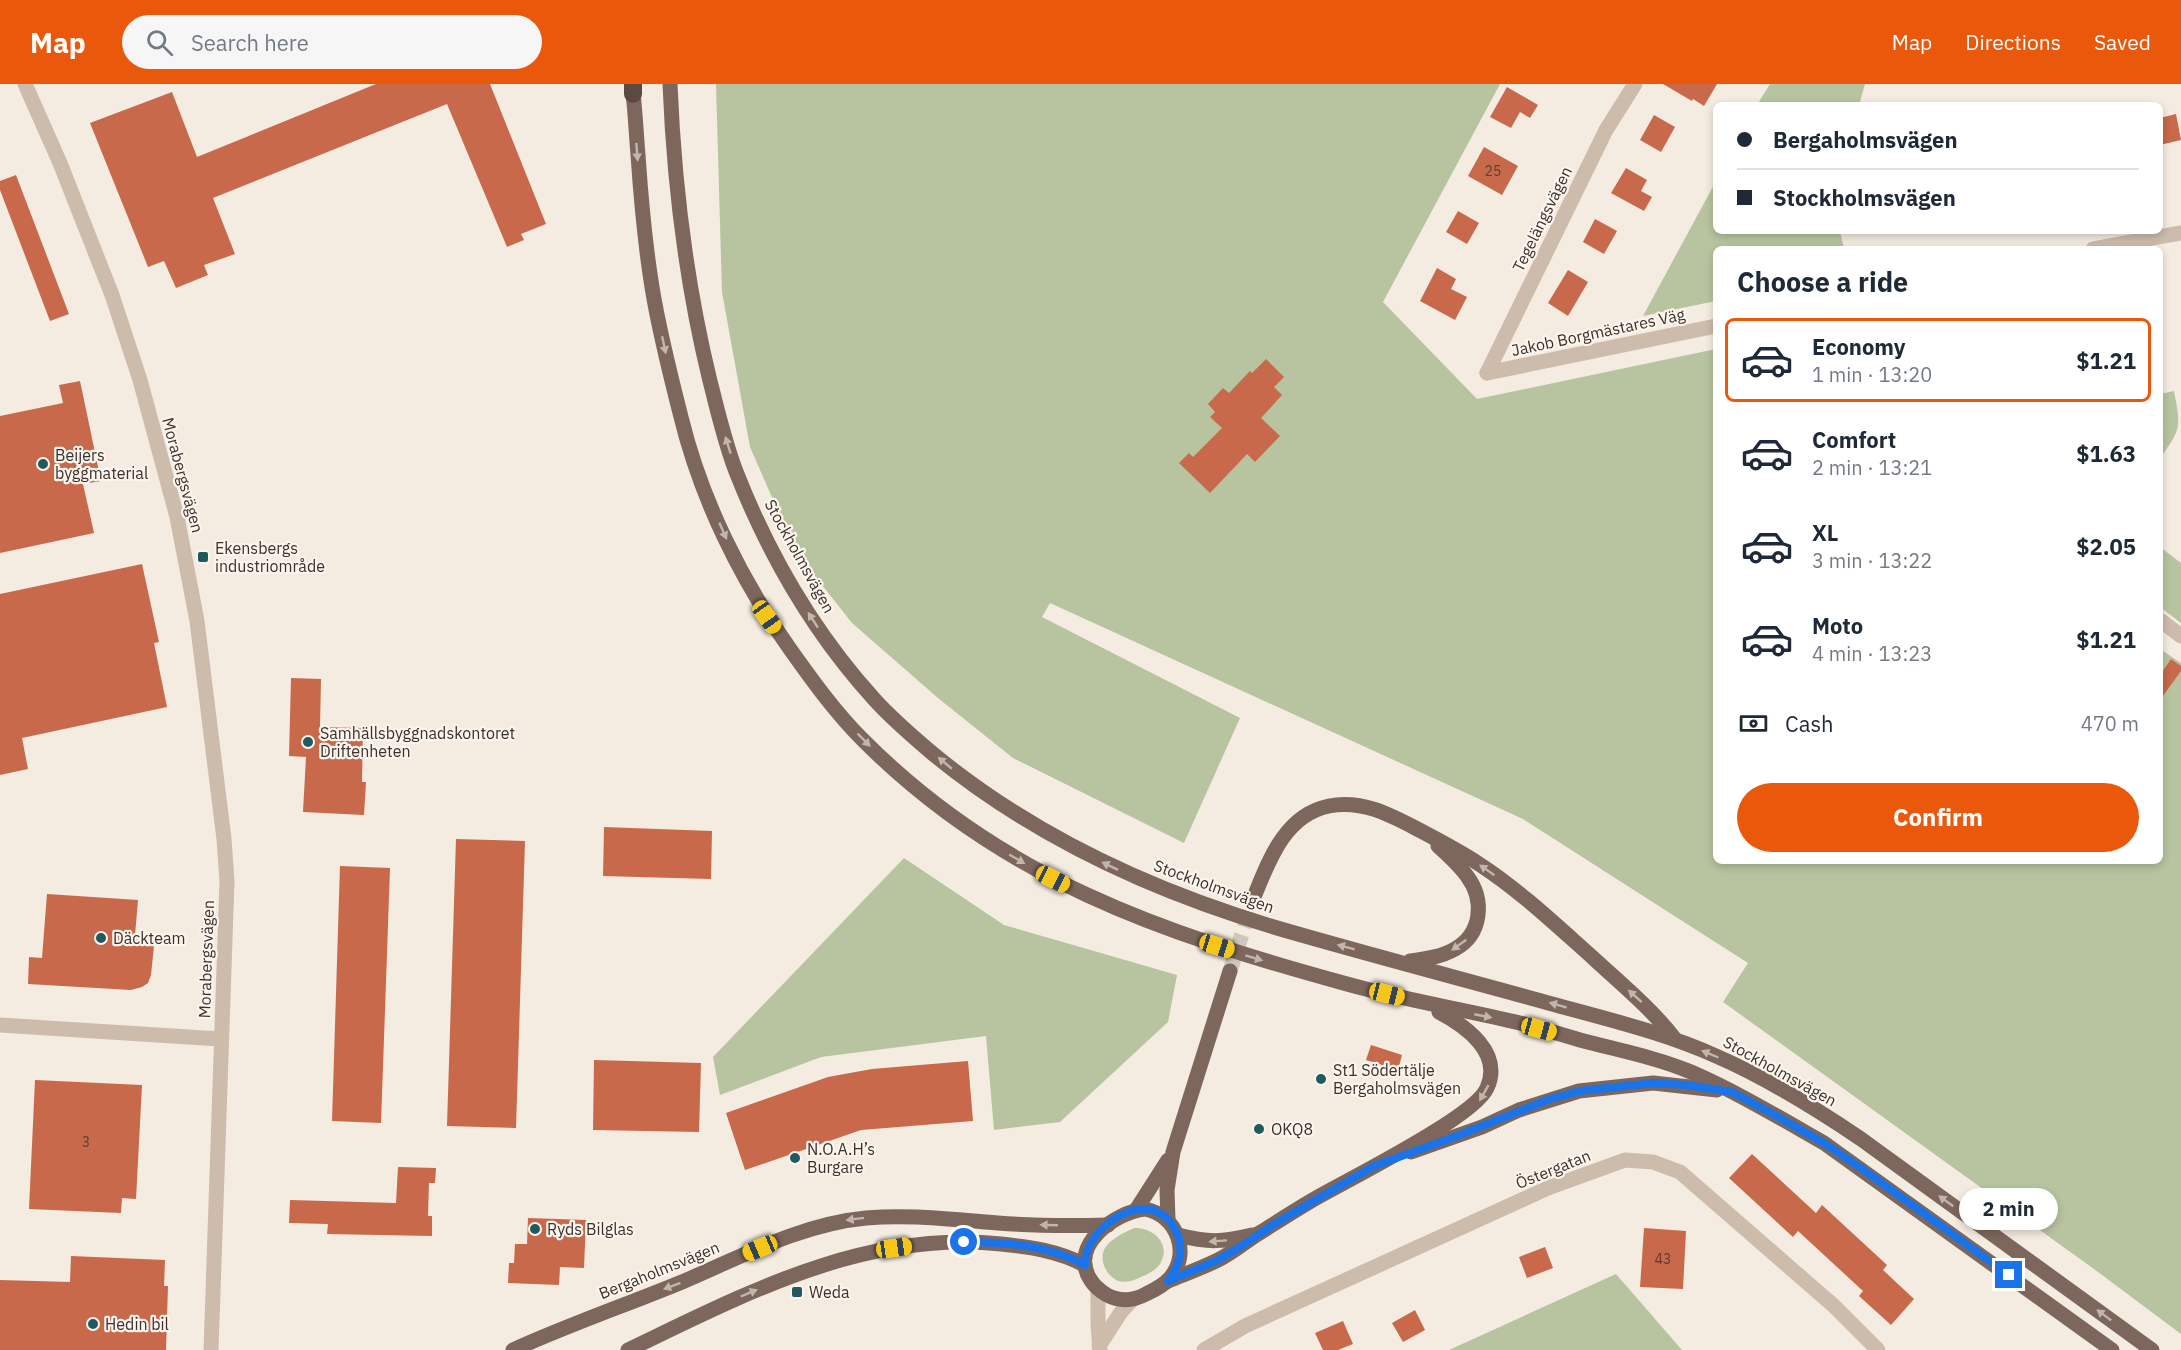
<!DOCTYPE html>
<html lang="en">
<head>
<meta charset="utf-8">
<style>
	body { margin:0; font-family:"IBM Plex Sans",sans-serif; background:#f6f6f7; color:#1f2937; height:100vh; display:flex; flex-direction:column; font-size:22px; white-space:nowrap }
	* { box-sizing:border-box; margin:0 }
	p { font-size:20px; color:#747a83 }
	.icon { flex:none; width:33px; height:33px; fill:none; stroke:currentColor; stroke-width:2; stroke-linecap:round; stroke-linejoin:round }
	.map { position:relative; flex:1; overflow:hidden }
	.details { position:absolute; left:1713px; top:162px; width:450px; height:618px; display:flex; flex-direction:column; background:#fff; border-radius:9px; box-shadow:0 3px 9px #0003 }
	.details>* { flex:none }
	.top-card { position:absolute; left:1713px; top:18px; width:450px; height:132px; border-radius:9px; box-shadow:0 3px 9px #0003; display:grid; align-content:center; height:132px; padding:0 24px; background:#fff }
	.end { position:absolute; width:27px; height:27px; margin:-14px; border:8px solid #1a73e8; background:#fff; box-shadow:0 0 0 3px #fff }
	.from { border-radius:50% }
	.bubble { position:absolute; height:42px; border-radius:21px; background:#fff; box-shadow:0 3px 9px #0003; font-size:20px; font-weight:700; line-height:42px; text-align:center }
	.car { position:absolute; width:18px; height:36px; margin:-18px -9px; border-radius:8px; box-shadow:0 0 4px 2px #0007; background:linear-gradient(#f5c518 24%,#345 0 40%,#f5c518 0 76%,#345 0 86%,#f5c518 0) }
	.top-card b { display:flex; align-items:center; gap:21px; height:57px; font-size:22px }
	.top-card b+b { border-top:2px solid #e0e1e3 }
	.top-card i { width:15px; height:15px; background:#1f2937 }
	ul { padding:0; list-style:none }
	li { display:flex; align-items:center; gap:18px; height:84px; margin:0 12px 9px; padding:0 12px; border:3px solid transparent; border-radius:9px }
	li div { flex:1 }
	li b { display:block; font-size:22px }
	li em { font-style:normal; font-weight:700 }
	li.selected { border-color:#ea580c }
	li>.icon { width:54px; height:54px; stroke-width:1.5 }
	h2 { padding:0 24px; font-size:27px; line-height:72px }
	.pay { display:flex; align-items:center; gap:15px; height:66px; padding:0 24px; font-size:22px }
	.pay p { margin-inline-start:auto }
	.button { display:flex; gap:12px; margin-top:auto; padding:12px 24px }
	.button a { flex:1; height:69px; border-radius:36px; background:#ea580c; color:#fff; font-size:24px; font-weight:700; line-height:69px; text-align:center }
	header { display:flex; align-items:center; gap:36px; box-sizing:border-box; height:84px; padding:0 30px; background:#ea580c; color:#fff }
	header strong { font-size:28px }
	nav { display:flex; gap:33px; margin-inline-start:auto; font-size:21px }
	.search { width:420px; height:54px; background:#f6f6f7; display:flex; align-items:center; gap:15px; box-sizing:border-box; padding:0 21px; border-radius:33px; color:#747a83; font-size:22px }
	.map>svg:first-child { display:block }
</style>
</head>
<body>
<header>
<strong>Map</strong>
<div class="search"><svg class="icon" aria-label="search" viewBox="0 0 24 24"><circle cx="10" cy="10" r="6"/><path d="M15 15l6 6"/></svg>Search here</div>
<nav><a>Map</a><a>Directions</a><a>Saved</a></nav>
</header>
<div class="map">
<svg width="2181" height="1266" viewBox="0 0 2181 1266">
	<rect width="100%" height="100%" fill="#f4ebe1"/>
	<g fill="#b8c4a0">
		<polygon points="716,0 1500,0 1383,218 1477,315 1716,265 1716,777 2160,777 2160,565 2181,579 2181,1250 2094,1185 1723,918 1748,879 1523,735 1050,519 1042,533 1240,634 1184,759 1013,674 938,614 852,539 796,468 750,363 722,208"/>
		<polygon points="1770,0 1865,0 1859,21 1757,21"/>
		<polygon points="1716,97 1716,147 1840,147 1844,165 1716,165 1716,217 1643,232"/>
		<path d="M2174,307c7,37 7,38 -14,67v-64z"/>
		<polygon points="2160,463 2181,479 2181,539 2160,523"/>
		<polygon points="904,774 1004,841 1177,891 1168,938 1060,1038 994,1046 986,952 821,973 720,1011 713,973"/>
		<path d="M1134,1144c19,-1 38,16 26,36 -5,7 -12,10 -19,13 -8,4 -15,6 -23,4 -6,-3 -10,-7 -13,-13 -10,-22 12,-32 29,-40z"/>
		<polygon points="1616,1190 1682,1266 1449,1266"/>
	</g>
	<g fill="#c8694b">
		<polygon points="376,0 490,0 546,140 521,150 524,156 507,163 447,20 213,114 235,170 204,181 208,191 176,204 164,177 148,183 90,39 172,8 197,73"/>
		<polygon points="1663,0 1717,0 1704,22 1693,15 1692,17"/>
		<polygon points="1507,3 1538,21 1530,34 1520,28 1511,44 1490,33"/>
		<polygon points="2176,30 2181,56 2160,61 2160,34"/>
		<polygon points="1654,31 1675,43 1661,68 1640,56"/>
		<polygon points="1484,63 1518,82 1502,111 1468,92"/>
		<polygon points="1626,84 1647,96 1641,107 1652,113 1644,127 1611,109"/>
		<polygon points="16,91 69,230 50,237 0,106 0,97"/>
		<polygon points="1458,127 1479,139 1467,160 1446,148"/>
		<polygon points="1595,135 1617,147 1604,170 1583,158"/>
		<polygon points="1437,184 1456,195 1451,205 1467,213 1455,236 1420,217"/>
		<polygon points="1568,186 1588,198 1568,232 1548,219"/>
		<polygon points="1266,275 1284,293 1274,303 1282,311 1261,334 1280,352 1255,378 1247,370 1210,409 1179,379 1189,369 1193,373 1222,344 1210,333 1215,328 1208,320 1223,304 1229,309 1250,287 1252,289"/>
		<polygon points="80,297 101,397 83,400 94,449 0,469 0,332 63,319 59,301"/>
		<polygon points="142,480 159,558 154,559 167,623 22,654 28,685 0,691 0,510"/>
		<polygon points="2171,575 2181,582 2181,587 2160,616 2160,591"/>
		<polygon points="291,594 321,595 320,643 363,644 362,698 366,698 364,731 303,728 306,673 289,672"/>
		<polygon points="604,743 712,747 711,795 603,792"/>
		<polygon points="456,755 525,757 516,1044 447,1042"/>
		<polygon points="340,782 390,784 381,1039 332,1037"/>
		<polygon points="47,810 138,816 135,851 155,852 151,891 148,899 142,903 131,906 28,900 29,873 42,874"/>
		<polygon points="1371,961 1402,971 1398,986 1366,976"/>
		<polygon points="594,976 701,979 699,1048 593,1046"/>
		<polygon points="968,977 973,1037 861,1046 745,1086 726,1029 828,993 872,985"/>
		<polygon points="35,996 142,1001 136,1115 122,1114 121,1129 29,1125"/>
		<polygon points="1752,1070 1816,1129 1822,1121 1887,1181 1883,1186 1914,1215 1891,1241 1859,1212 1863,1207 1798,1147 1793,1153 1729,1094"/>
		<polygon points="398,1083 436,1084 435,1099 429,1099 428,1132 432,1132 432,1152 327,1150 328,1140 289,1139 290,1116 396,1119"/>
		<polygon points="528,1134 586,1136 584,1184 560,1183 559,1201 508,1199 509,1179 514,1179 515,1160 527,1160"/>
		<polygon points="1644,1144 1686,1147 1683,1205 1640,1203"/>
		<polygon points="1545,1163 1553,1184 1527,1194 1519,1173"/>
		<polygon points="71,1172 165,1176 164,1202 168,1202 166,1266 0,1266 0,1196 70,1198"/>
		<polygon points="1415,1226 1425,1246 1403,1258 1392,1239"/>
		<polygon points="1343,1237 1353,1260 1338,1266 1323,1266 1315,1249"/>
	</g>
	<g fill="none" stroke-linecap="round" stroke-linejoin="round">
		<polyline stroke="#cfc6bd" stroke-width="15" stroke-dasharray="15 8" stroke-linecap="butt" points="1230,887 1254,813"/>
		<g stroke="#cdbbac" stroke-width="15">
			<polyline points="25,0 60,79 112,211 140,296 177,433 197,537 224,755 227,797 211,1266"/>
			<polyline points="2093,165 2181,149"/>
			<polyline points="1487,289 1606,46 1635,0"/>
			<polyline points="1487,289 1716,242"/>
			<polyline points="2160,536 2181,552"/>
			<polyline points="0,941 220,955"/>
			<polyline points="1098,1204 1098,1240 1100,1266"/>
			<polyline points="1099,1262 1121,1228 1132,1216"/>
			<polyline points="1204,1266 1245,1242 1548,1104 1625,1076 1653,1078 1680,1088 1834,1222 1878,1266"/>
		</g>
		<g stroke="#7d675c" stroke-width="15">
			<path d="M632,0c3,23 4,47 6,71 3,44 7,89 14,132 7,44 18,87 29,130 20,82 60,163 109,232 22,31 45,63 72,90 139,140 299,194 485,245 57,16 115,25 173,39 20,5 40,11 60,17 37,10 75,17 111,32 46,20 89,46 133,71l288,207"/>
			<path d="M670,0c4,100 16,199 40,297 8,31 15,63 27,93 32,81 78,160 137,225 17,19 38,37 58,54 103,85 224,140 352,177 90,26 182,50 272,75 54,15 109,28 160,51 51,22 99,52 145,83l291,211"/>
			<path d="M1254,813c15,-37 31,-82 75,-91 35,-7 65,11 94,26 19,10 38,20 56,32 40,26 76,60 112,92 29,27 60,52 84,83"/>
			<path d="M1410,877c15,-2 31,-4 45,-12 27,-15 30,-49 12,-73 -8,-11 -19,-21 -29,-30"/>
			<polyline points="1411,1068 1482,1043 1519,1026 1579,1007 1653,999 1717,1006"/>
			<path d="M1145,1125c32,6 47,45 24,70 -6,7 -15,11 -23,15 -13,7 -26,8 -39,1 -7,-4 -13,-9 -17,-16 -21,-34 25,-67 55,-70z"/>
			<polyline points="1136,1126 1168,1076"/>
			<polyline points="1168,1136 1167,1106 1173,1068 1230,887"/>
			<path d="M1178,1151c31,8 44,7 74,0"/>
			<path d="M1168,1197c17,-7 34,-13 50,-21 16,-8 28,-19 43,-28 16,-10 33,-21 50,-31 34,-20 164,-84 176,-113 16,-35 -21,-62 -48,-76"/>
			<path d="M513,1266c55,-25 113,-45 169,-68 59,-25 119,-58 184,-64 45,-4 88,2 132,5 37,3 73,3 110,2"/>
			<path d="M628,1266c119,-57 236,-120 373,-106 30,3 57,7 84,21"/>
		</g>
		<polyline stroke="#5c4a42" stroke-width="18" points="633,0 633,10"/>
	</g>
	<defs><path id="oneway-solid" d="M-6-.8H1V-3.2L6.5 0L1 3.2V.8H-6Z" transform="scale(1.5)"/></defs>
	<g fill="#c2b5ac">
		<use href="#oneway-solid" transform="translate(637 68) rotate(86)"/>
		<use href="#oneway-solid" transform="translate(664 261) rotate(78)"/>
		<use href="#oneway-solid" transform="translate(728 361) rotate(-107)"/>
		<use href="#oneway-solid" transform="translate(723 447) rotate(66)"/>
		<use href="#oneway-solid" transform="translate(813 536) rotate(-123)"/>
		<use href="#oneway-solid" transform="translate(864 656) rotate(45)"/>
		<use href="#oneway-solid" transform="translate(945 679) rotate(-140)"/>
		<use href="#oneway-solid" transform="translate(1017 775) rotate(30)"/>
		<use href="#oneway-solid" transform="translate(1110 782) rotate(-154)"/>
		<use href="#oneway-solid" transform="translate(1487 786) rotate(-145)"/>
		<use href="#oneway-solid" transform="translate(1459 861) rotate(144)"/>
		<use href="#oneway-solid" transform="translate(1346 863) rotate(-165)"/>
		<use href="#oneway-solid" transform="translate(1254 874) rotate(17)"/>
		<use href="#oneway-solid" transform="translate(1635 912) rotate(-138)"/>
		<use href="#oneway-solid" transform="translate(1558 921) rotate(-164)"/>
		<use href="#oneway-solid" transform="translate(1483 932) rotate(11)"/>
		<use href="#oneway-solid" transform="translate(1710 970) rotate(-157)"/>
		<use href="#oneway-solid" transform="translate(1484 1009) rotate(120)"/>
		<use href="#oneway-solid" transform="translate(1946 1117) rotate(-144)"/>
		<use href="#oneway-solid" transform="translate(855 1135) rotate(173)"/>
		<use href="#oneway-solid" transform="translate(1049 1141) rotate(-178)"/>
		<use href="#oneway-solid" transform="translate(1218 1157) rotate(176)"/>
		<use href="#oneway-solid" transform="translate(672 1202) rotate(159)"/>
		<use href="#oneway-solid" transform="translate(749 1209) rotate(-23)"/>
		<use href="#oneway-solid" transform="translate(2104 1231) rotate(-143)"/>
	</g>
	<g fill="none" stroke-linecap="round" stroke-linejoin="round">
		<path stroke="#1a73e8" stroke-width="8" d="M964,1158c41,0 85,3 121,23 -1,-27 32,-56 59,-56 24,0 39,26 36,47 -2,10 -6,17 -12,25l48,-20 24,-14 36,-24 98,-57 83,-30 93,-37 30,-8 73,-8 33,2 46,7 41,22 51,29 41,28 144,104"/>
	</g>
	<g fill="#1f5a5e" stroke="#fbf5ee" stroke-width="2">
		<circle cx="43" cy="380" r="6"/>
		<rect x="197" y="467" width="12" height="12" rx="3"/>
		<circle cx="308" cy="658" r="6"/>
		<circle cx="101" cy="854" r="6"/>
		<circle cx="1321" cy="995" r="6"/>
		<circle cx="1259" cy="1045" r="6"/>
		<circle cx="795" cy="1074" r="6"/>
		<circle cx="535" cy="1145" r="6"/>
		<rect x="791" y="1202" width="12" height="12" rx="3"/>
		<circle cx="93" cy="1240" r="6"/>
	</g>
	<g text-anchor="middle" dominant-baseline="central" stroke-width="4.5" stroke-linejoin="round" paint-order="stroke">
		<g font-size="14" fill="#5e3e33">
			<text x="1493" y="87">25</text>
			<text x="86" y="1058">3</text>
			<text x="1663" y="1175">43</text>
		</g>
		<g font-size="16" fill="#3b302b" stroke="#fbf5ee">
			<text transform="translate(1542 135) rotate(-64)">Tegelängsvägen</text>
			<text transform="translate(1598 248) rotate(-12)">Jakob Borgmästares Väg</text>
			<text transform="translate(183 391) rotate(75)">Morabergsvägen</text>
			<text transform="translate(800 472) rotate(61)">Stockholmsvägen</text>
			<text transform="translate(1214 802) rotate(20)">Stockholmsvägen</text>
			<text transform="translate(206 875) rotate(-88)">Morabergsvägen</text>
			<text transform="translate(1780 987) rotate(29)">Stockholmsvägen</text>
			<text transform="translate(1553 1085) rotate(-22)">Östergatan</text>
			<text transform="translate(659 1186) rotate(-22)">Bergaholmsvägen</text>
		</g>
		<g font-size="16" fill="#3b302b" stroke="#fbf5ee" text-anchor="start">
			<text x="55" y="371">Beijers<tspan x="55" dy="18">byggmaterial</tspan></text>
			<text x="215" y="464">Ekensbergs<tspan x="215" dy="18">industriområde</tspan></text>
			<text x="320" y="649">Samhällsbyggnadskontoret<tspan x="320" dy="18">Driftenheten</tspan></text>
			<text x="113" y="854">Däckteam</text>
			<text x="1333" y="986">St1 Södertälje<tspan x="1333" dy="18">Bergaholmsvägen</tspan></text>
			<text x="1271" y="1045">OKQ8</text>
			<text x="807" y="1065">N.O.A.H’s<tspan x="807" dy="18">Burgare</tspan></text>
			<text x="547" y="1145">Ryds Bilglas</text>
			<text x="809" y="1208">Weda</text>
			<text x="105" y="1240">Hedin bil</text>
		</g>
	</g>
</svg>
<i class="end from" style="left:964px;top:1158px"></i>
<i class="end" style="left:2009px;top:1191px"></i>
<div class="bubble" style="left:1959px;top:1104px;width:99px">2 min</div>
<i class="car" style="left:767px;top:533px;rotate:145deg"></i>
<i class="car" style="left:1053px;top:795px;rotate:117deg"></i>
<i class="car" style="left:1217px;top:862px;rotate:107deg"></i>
<i class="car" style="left:1387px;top:910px;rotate:104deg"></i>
<i class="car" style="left:1539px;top:945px;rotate:105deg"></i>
<i class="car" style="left:760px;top:1164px;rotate:247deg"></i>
<i class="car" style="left:894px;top:1164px;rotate:82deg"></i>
<div class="top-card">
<b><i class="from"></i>Bergaholmsvägen</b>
<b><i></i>Stockholmsvägen</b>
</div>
<section class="details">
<h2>Choose a ride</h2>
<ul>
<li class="selected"><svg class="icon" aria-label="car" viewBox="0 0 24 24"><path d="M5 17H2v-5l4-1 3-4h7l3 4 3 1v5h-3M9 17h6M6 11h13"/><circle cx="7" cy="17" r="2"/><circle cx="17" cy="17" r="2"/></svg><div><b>Economy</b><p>1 min · 13:20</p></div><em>$1.21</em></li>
<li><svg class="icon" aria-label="car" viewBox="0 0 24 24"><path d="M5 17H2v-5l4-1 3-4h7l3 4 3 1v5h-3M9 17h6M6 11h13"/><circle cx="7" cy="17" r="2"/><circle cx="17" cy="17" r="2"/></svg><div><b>Comfort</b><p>2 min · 13:21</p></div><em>$1.63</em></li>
<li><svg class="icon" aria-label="car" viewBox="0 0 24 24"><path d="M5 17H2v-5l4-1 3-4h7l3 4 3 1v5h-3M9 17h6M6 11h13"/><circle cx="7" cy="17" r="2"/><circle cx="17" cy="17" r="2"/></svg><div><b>XL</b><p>3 min · 13:22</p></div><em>$2.05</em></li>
<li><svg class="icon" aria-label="car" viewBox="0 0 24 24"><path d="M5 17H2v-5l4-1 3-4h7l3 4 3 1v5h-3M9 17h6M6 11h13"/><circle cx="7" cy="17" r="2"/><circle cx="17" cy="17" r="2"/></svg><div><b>Moto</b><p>4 min · 13:23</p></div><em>$1.21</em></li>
</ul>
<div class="pay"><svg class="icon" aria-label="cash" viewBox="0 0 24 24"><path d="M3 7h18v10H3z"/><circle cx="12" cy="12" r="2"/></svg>Cash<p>470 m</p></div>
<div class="button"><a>Confirm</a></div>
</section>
</div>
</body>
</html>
